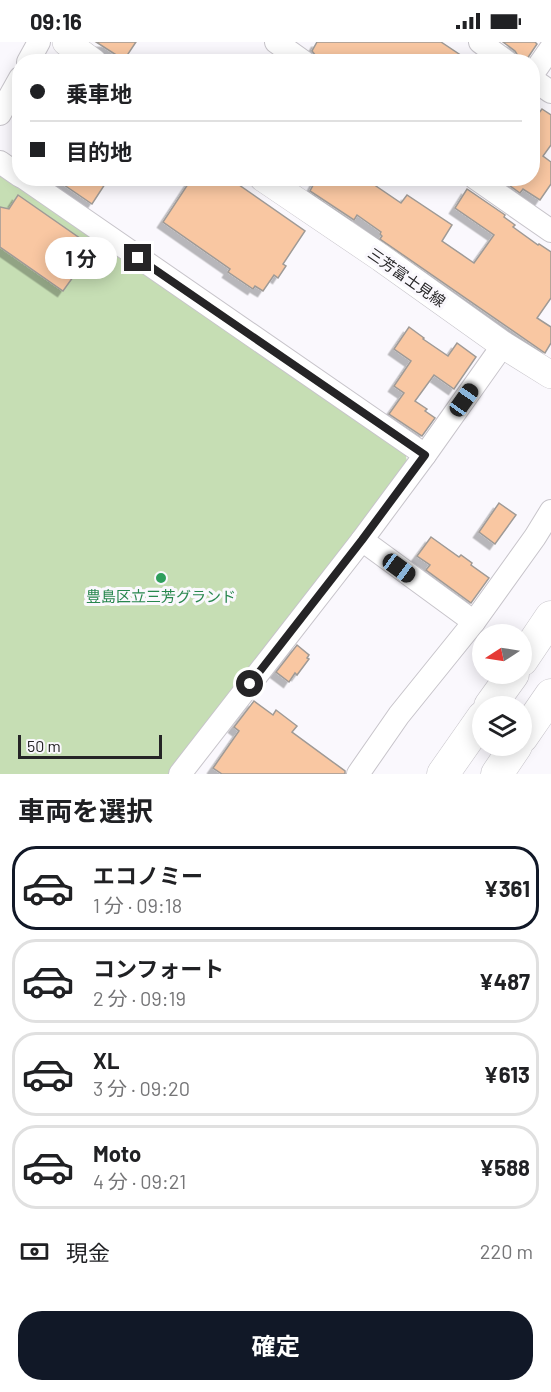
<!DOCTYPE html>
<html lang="ja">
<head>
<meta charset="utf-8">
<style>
	body { margin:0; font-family:Barlow,"Noto Sans JP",sans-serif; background:#f2f2f2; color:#202124; height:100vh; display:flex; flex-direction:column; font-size:22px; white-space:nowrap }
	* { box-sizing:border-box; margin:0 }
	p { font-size:20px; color:#757577 }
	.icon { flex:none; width:33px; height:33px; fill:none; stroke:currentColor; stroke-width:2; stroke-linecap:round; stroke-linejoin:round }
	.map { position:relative; height:732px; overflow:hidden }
	.sheet { display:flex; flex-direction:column; background:#fff; flex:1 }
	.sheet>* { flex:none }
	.guide { position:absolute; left:12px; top:12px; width:528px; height:132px; border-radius:24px; box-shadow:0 3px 15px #0003; display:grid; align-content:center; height:132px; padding:0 18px; background:#fff }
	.needle { width:39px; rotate:258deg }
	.controls { position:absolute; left:472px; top:582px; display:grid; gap:12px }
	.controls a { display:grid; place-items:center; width:60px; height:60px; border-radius:50%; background:#fff; box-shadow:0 3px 15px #0003; font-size:30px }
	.scale { position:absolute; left:18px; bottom:15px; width:144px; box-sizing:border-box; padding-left:6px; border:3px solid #252426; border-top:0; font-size:16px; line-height:21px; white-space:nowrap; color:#252426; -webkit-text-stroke:4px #faf8fd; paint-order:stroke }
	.end { position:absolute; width:27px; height:27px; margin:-14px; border:8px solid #252426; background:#fff; box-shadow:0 0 0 3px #fff }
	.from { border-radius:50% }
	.bubble { position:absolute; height:42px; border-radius:21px; background:#fff; box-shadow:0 3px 15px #0003; font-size:20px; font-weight:700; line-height:42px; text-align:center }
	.car { position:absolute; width:18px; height:36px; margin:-18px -9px; border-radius:8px; box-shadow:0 0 4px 2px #0007; background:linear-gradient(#222 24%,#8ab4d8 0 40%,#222 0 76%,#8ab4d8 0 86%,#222 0) }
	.guide b { display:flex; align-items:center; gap:21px; height:57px; font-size:22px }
	.guide b+b { border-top:2px solid #e0e0e0 }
	.guide i { width:15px; height:15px; background:#202124 }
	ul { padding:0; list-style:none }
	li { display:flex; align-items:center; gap:18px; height:84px; margin:0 12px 9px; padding:0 6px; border:3px solid #e0e0e0; border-radius:24px }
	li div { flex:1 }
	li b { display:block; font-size:22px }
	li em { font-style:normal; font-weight:700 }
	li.selected { border-color:#111827 }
	li>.icon { width:54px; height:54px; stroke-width:1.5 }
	h2 { padding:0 18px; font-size:27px; line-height:72px }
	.pay { display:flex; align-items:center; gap:15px; height:66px; padding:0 18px; font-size:22px }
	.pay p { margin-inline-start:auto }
	.cta { display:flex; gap:12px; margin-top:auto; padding:12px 18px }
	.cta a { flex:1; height:69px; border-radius:24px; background:#111827; color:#fff; font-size:24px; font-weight:700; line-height:69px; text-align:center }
	.status { display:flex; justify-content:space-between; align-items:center; height:42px; padding:0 30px; background:#fff; direction:ltr }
	.status svg { height:16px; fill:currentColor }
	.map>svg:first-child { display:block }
</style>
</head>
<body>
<div class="status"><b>09:16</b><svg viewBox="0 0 49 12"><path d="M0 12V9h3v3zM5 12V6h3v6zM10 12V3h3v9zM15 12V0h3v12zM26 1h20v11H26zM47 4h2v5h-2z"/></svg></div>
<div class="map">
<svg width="551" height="732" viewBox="0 0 551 732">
	<defs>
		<filter id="shadow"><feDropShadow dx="-5.5" dy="5.5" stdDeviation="0" flood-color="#0004"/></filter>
	</defs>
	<rect width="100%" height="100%" fill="#faf8fd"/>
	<polygon fill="#c6deb4" points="0,128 404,406 408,423 173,732 0,732"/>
	<g fill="#f9c7a2" stroke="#9f9a96" stroke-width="1.5" filter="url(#shadow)">
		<polygon points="96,0 136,0 124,18"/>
		<polygon points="317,0 441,0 471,20 317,20 316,14 312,9"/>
		<polygon points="503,0 535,0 537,2 525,20 523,20 520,17 515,9"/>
		<polygon points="542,67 551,73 551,103 543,114 551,120 551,142 540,158 523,147 520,151 499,136 532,136 532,80"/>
		<polygon points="54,136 109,136 92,162"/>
		<polygon points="192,136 229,136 305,189 283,222 286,224 278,236 274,233 263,249 255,244 253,247 228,230 230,227 163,180"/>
		<polygon points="317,136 359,136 368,143 370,140 401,161 407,153 452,183 442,199 474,221 494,193 455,166 467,147 505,173 504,175 515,183 513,185 538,203 539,202 551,210 551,256 537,276 551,285 551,301 545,311 380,197 382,194 380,192 381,190 357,173 354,178 310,149"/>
		<polygon points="18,153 94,206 63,249 0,205 0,165 9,167"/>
		<polygon points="409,285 424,296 423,297 448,314 457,301 476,315 454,347 434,333 415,359 427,367 425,369 435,376 422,394 389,372 404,351 394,344 411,319 394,307"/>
		<polygon points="499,461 516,473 495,502 479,490"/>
		<polygon points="431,495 459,515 461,513 472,521 471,523 489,536 471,561 426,528 430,523 417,514"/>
		<polygon points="297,603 309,613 307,616 309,617 297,633 295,631 289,640 276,630"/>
		<polygon points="254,659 273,673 276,668 297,684 292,690 345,729 345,732 222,732 213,726 239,689 234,685"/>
	</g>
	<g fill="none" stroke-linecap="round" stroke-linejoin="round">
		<g stroke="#c7c4ca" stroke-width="24">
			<g id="minor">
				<polyline points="276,0 304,20"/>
				<polyline points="480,0 507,20"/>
				<polyline points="28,20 39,0"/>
				<polyline points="532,33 551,6"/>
				<polyline points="532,37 551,50"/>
				<polyline points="0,72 20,36"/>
				<polyline points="0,120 20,134"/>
				<polyline points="24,136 425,413"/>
				<polyline points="475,136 551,189"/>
				<polyline points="362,498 474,580"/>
				<polyline points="180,732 362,498 425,413 503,303"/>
				<polyline points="358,732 399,673 474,580 535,495 551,469"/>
			</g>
		</g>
		<g stroke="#c7c4ca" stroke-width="28">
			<g id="major">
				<polyline points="66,0 93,20"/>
				<polyline points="263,136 381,216 503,303 551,333"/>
			</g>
		</g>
		<g stroke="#c7c4ca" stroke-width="33">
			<g id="highway">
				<polyline points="522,618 551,575"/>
				<polyline points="490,664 513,632"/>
				<polyline points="522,695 551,653"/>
				<polyline points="443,732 483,675"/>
				<polyline points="497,732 516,704"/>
			</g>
		</g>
		<use href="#minor" stroke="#fff" stroke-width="22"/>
		<use href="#major" stroke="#fff" stroke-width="27"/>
		<use href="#highway" stroke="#fff" stroke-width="32"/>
	</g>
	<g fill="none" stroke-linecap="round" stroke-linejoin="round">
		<polyline stroke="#252426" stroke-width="8" points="138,216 425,413 362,498 250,642"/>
	</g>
	<circle fill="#2e9e5b" stroke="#faf8fd" stroke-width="2" cx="161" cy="536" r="6"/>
	<g text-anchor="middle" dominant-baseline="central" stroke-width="6" stroke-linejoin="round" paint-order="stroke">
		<g font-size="15" fill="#252426" stroke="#faf8fd">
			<text transform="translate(407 235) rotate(35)">三芳富士見線</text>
		</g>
		<g font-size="15" fill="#27864d" stroke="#faf8fd">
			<text x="161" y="554">豊島区立三芳グランド</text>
		</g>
	</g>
</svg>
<div class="controls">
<a><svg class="needle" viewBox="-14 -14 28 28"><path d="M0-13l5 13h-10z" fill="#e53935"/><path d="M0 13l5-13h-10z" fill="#757577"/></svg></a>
<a><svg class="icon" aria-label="layers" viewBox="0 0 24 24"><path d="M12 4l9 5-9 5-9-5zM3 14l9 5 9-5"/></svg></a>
</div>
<div class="scale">50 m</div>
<i class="end from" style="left:250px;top:642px"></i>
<i class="end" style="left:138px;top:216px"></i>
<div class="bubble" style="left:45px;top:195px;width:72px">1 分</div>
<i class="car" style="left:464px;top:358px;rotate:35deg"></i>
<i class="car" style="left:399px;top:526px;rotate:126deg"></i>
<div class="guide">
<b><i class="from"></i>乗車地</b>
<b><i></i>目的地</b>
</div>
</div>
<section class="sheet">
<h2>車両を選択</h2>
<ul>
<li class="selected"><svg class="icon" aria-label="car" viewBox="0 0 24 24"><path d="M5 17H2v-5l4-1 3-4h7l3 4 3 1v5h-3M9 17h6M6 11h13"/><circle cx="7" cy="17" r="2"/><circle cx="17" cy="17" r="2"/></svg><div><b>エコノミー</b><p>1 分 · 09:18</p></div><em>¥361</em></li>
<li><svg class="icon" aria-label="car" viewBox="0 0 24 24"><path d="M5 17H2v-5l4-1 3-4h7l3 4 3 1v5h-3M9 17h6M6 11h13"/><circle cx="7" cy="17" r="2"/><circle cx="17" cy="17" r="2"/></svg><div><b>コンフォート</b><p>2 分 · 09:19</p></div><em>¥487</em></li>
<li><svg class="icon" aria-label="car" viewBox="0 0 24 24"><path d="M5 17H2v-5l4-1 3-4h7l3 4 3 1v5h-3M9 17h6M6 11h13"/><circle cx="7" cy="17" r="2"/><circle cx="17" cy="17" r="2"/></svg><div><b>XL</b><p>3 分 · 09:20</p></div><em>¥613</em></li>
<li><svg class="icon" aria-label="car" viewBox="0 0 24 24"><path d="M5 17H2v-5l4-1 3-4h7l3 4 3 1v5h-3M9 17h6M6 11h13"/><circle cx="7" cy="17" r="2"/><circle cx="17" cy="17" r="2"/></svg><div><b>Moto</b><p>4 分 · 09:21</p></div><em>¥588</em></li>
</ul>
<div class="pay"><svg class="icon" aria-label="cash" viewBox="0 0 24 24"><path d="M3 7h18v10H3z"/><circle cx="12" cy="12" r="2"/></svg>現金<p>220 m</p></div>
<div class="cta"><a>確定</a></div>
</section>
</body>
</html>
